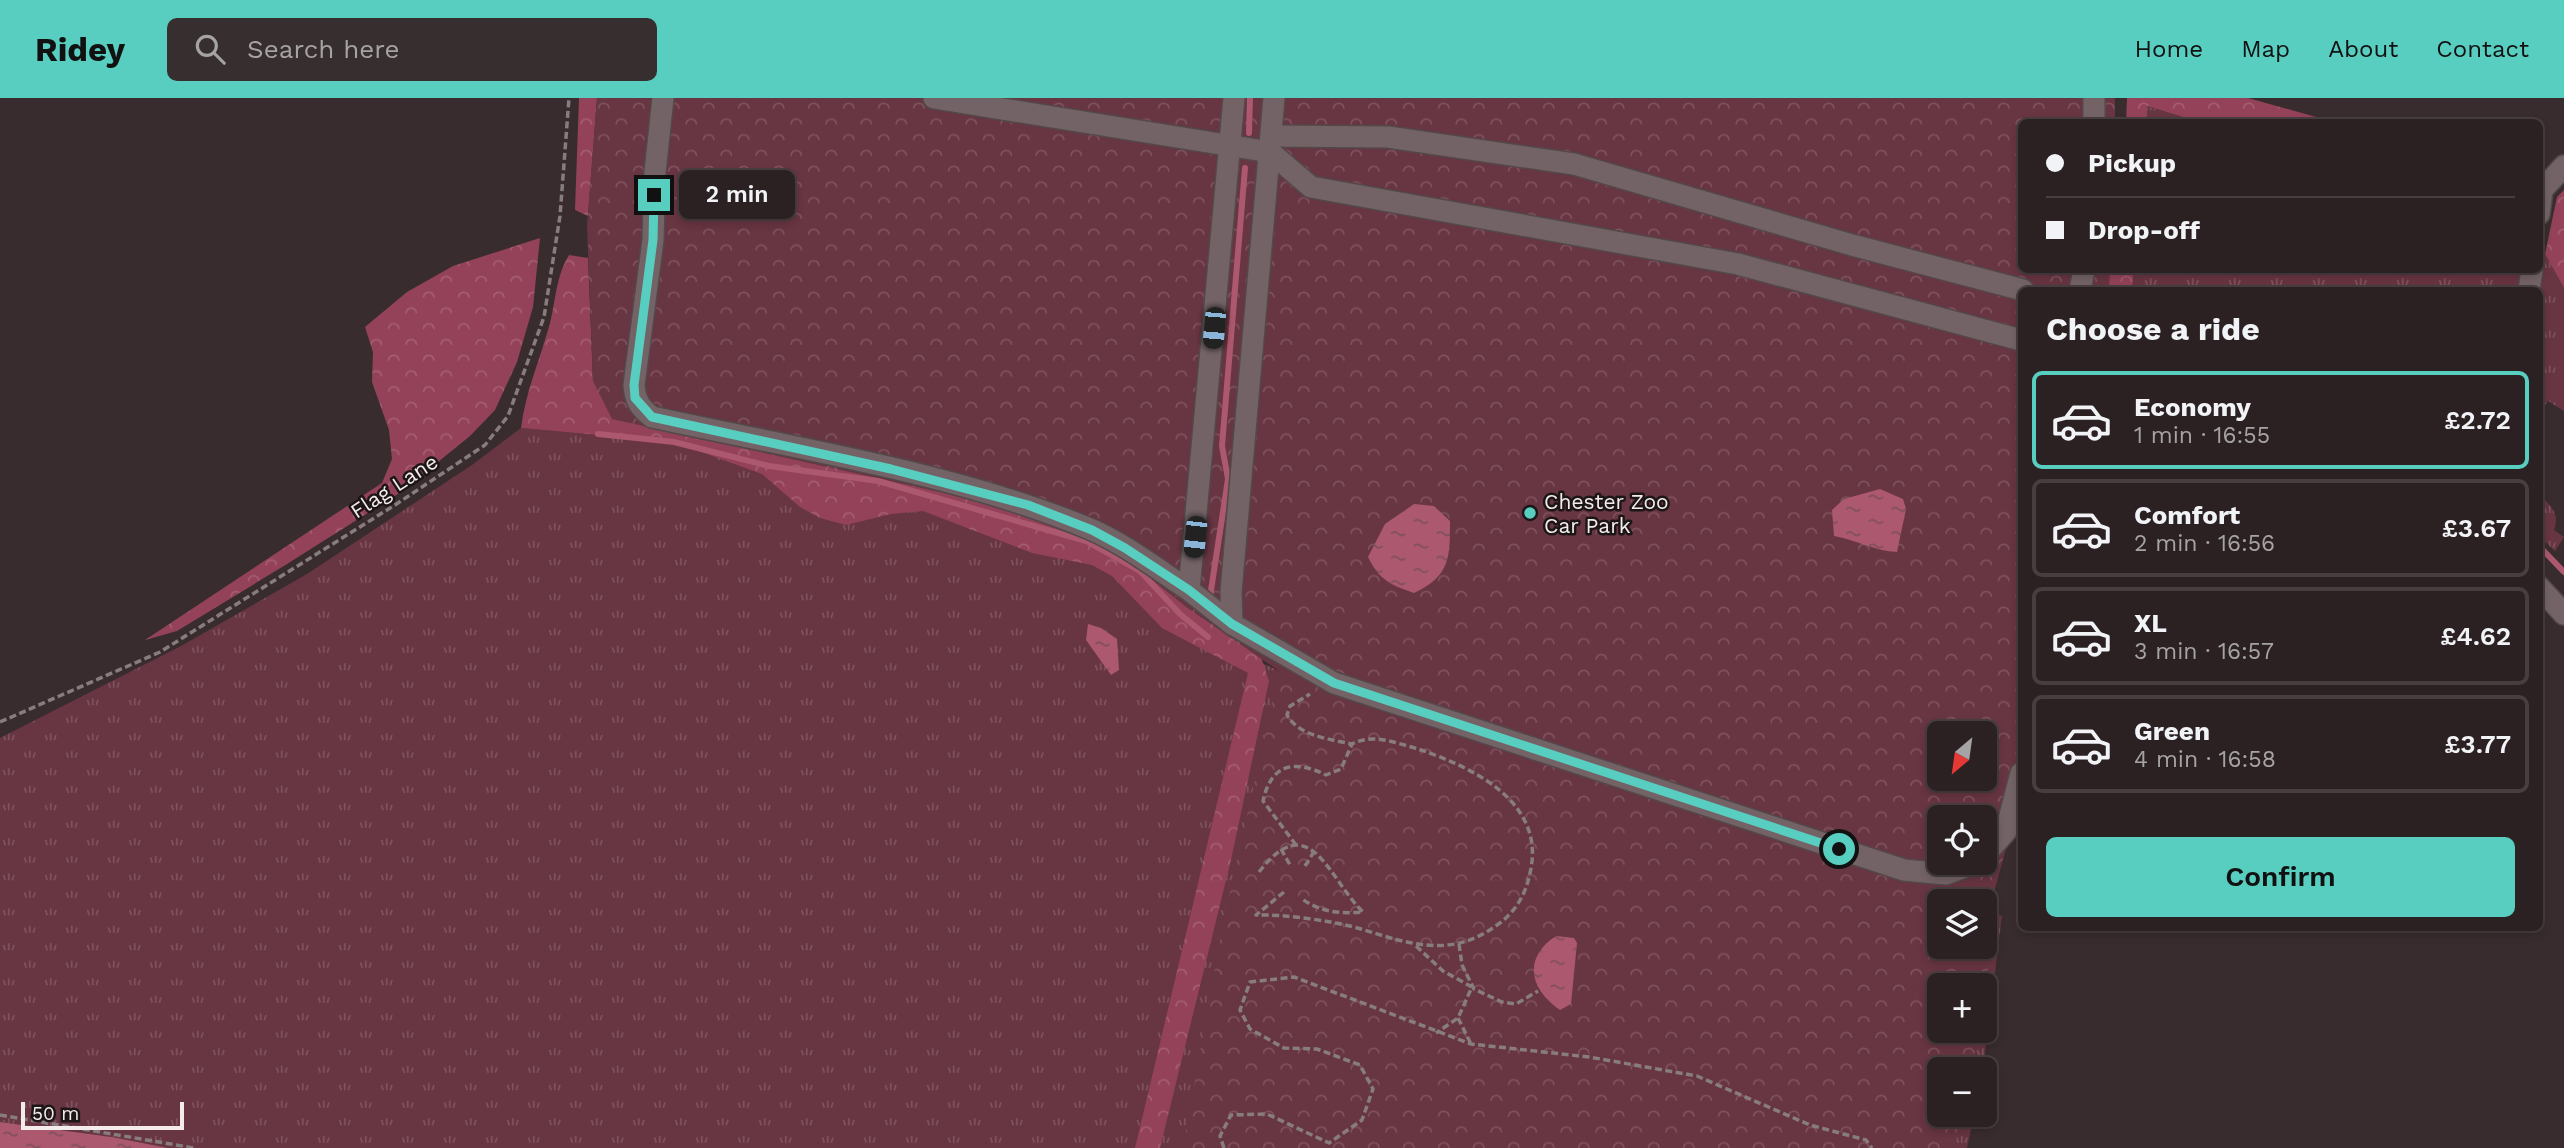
<!DOCTYPE html>
<html lang="en">
<head>
<meta charset="utf-8">
<style>
	body { margin:0; font-family:"Work Sans",sans-serif; background:#372e2f; color:#f1f3f6; height:100vh; display:flex; flex-direction:column; font-size:26px; white-space:nowrap }
	* { box-sizing:border-box; margin:0 }
	p { font-size:23px; color:#a6a3a5 }
	.icon { flex:none; width:38px; height:38px; fill:none; stroke:currentColor; stroke-width:2; stroke-linecap:round; stroke-linejoin:round }
	.map { position:relative; flex:1; overflow:hidden }
	.details { position:absolute; left:2018px; top:189px; width:525px; height:644px; display:flex; flex-direction:column; background:#2b2122; border-radius:10px; box-shadow:0 4px 10px #0003,0 0 0 2px #473e40 }
	.details>* { flex:none }
	.top-card { position:absolute; left:2018px; top:21px; width:525px; height:154px; border-radius:10px; box-shadow:0 4px 10px #0003,0 0 0 2px #473e40; display:grid; align-content:center; height:154px; padding:0 28px; background:#2b2122 }
	.needle { width:46px; rotate:209deg }
	.buttons { position:absolute; left:1927px; top:623px; display:grid; gap:14px }
	.buttons a { display:grid; place-items:center; width:70px; height:70px; border-radius:10px; background:#2b2122; box-shadow:0 4px 10px #0003,0 0 0 2px #473e40; font-size:35px }
	.scale { position:absolute; left:21px; bottom:18px; width:163px; box-sizing:border-box; padding-left:7px; border:4px solid #f4ebec; border-top:0; font-size:19px; line-height:24px; white-space:nowrap; color:#f4ebec; -webkit-text-stroke:5px #1c1617; paint-order:stroke }
	.end { position:absolute; width:32px; height:32px; margin:-16px; border:9px solid #58cec0; background:#111; box-shadow:0 0 0 4px #111 }
	.from { border-radius:50% }
	.bubble { position:absolute; height:49px; border-radius:10px; background:#2b2122; box-shadow:0 4px 10px #0003,0 0 0 2px #473e40; font-size:23px; font-weight:600; line-height:49px; text-align:center }
	.car { position:absolute; width:21px; height:42px; margin:-21px -10px; border-radius:9px; box-shadow:0 0 5px 2px #0007; background:linear-gradient(#222 24%,#8ab4d8 0 40%,#222 0 76%,#8ab4d8 0 86%,#222 0) }
	.top-card b { display:flex; align-items:center; gap:24px; height:66px; font-size:26px }
	.top-card b+b { border-top:2px solid #473e40 }
	.top-card i { width:18px; height:18px; background:#f1f3f6 }
	ul { padding:0; list-style:none }
	li { display:flex; align-items:center; gap:21px; height:98px; margin:0 14px 10px; padding:0 14px; border:4px solid #473e40; border-radius:10px }
	li div { flex:1 }
	li b { display:block; font-size:26px }
	li em { font-style:normal; font-weight:600 }
	li.on { border-color:#58cec0 }
	li>.icon { width:63px; height:63px; stroke-width:1.5 }
	h2 { padding:0 28px; font-size:32px; line-height:84px }
	.cta { display:flex; gap:14px; margin-top:auto; padding:14px 28px }
	.cta a { flex:1; height:80px; border-radius:10px; background:#58cec0; color:#111; font-size:28px; font-weight:600; line-height:80px; text-align:center }
	header { display:flex; align-items:center; gap:42px; box-sizing:border-box; height:98px; padding:0 35px; background:#58cec0; color:#111 }
	header strong { font-size:33px }
	nav { display:flex; gap:38px; margin-inline-start:auto; font-size:24px }
	.search { width:490px; height:63px; background:#372e2f; display:flex; align-items:center; gap:18px; box-sizing:border-box; padding:0 24px; border-radius:10px; color:#a6a3a5; font-size:26px }
	.map>svg:first-child { display:block }
</style>
</head>
<body>
<header>
<strong>Ridey</strong>
<div class="search"><svg class="icon" aria-label="search" viewBox="0 0 24 24"><circle cx="10" cy="10" r="6"/><path d="M15 15l6 6"/></svg>Search here</div>
<nav><a>Home</a><a>Map</a><a>About</a><a>Contact</a></nav>
</header>
<div class="map">
<svg width="2564" height="1050" viewBox="0 0 2564 1050">
	<defs>
		<pattern id="grass-tufts" width="24" height="20" patternUnits="userSpaceOnUse" patternTransform="scale(1.75)"><rect width="24" height="20" fill="#683542"/><path d="M3 7l-1-3M5 7V3M7 7l1-3M15 17l-1-3M17 17v-4M19 17l1-3" fill="none" stroke="#7e525d"/></pattern>
		<pattern id="forest-crowns" width="20" height="18" patternUnits="userSpaceOnUse" patternTransform="scale(1.75)"><rect width="20" height="18" fill="#944259"/><path d="M2 6a3 3 0 1 1 6 0M12 15a3 3 0 1 1 6 0" fill="none" stroke="#a45d71"/></pattern>
		<pattern id="park-crowns" width="20" height="18" patternUnits="userSpaceOnUse" patternTransform="scale(1.75)"><rect width="20" height="18" fill="#683542"/><path d="M2 6a3 3 0 1 1 6 0M12 15a3 3 0 1 1 6 0" fill="none" stroke="#7e525d"/></pattern>
		<pattern id="water-ripples" width="26" height="14" patternUnits="userSpaceOnUse" patternTransform="scale(1.75)"><rect width="26" height="14" fill="#ac586e"/><path d="M2 4q2-2 4 0t4 0M15 11q2-2 4 0t4 0" fill="none" stroke="#7f505c"/></pattern>
	</defs>
	<rect width="100%" height="100%" fill="#392c2e"/>
	<g fill="url(#grass-tufts)" fill-rule="evenodd">
		<polygon points="2146,8 2199,24 2147,24"/>
		<polygon points="2545,156 2564,190 2564,313 2548,303 2539,315 2538,192"/>
		<polygon points="2134,172 2521,172 2518,192 2132,192"/>
		<path d="M521,330l153,14 412,99 94,73 80,48 120,56 559,183v46h45l1,-36 17,5 -19,153h-44v46h35l-7,33h-1799l-56,-11 -112,-15v-384l181,-92 126,-72 165,-109zM1939,887h45v46h-45z"/>
		<path d="M2539,396c12,12 21,19 15,36l10,7 -9,14 -16,-15z"/>
	</g>
	<g fill="url(#forest-crowns)">
		<polygon points="579,0 597,0 588,118 575,112"/>
		<polygon points="2127,0 2248,0 2334,24 2199,24 2147,8 2147,24 2126,24"/>
		<polygon points="2564,92 2564,190 2545,156 2557,99"/>
		<polygon points="540,140 533,209 517,264 495,312 470,338 401,394 287,466 177,533 145,542 382,385 392,361 389,332 372,284 373,254 365,229 407,194 453,168"/>
		<path d="M569,157l19,3 5,123 483,151 43,21 69,55 73,49 8,24 -38,179 -71,288h-25l113,-475 -86,-45 -50,-52 -20,-11 -60,-12 -109,-42 -32,3 -45,11 -26,-7 -20,-11 -38,-33 -88,-32 -153,-14c5,-38 19,-68 29,-105 6,-24 6,-47 19,-68z"/>
		<polygon points="2108,172 2134,172 2132,192 2102,192"/>
	</g>
	<path fill="url(#park-crowns)" fill-rule="evenodd" d="M597,0h1518v24h-94v148h89l-1,20h-88v504l-28,102 -1,44 -7,50 -1,-5h-45v46h39l-6,38h-33v46h24l-9,33h-771l40,-224 56,-253 -91,-63 -69,-55 -43,-21 -105,-33 -359,-80 -19,-38 -6,-156zM1939,635h45v46h-45zM1939,719h45v46h-45zM1939,803h45v46h-45z"/>
	<g fill="url(#water-ripples)">
		<path d="M1880,391l23,10 3,10 -9,43c-22,-1 -41,-12 -63,-16l-2,-26 12,-11z"/>
		<path d="M1414,406l20,2 16,15c0,37 0,55 -36,72 -23,-8 -35,-13 -46,-36l17,-33z"/>
		<polygon points="1088,526 1101,530 1117,541 1119,572 1111,577 1086,542"/>
		<path d="M1556,838l18,2 3,5 -6,61 -11,6c-30,-20 -38,-52 -4,-74z"/>
		<polygon points="0,1024 112,1039 168,1050 0,1050"/>
	</g>
	<g fill="none" stroke-linecap="round" stroke-linejoin="round">
		<g stroke="#ac586e" stroke-width="6">
			<polyline points="1249,35 1250,0"/>
			<polyline points="598,336 674,344 769,368 878,383 1086,443 1140,473 1180,516 1208,539"/>
			<polyline points="2539,448 2564,474"/>
			<polyline points="1210,499 1228,381 1222,348 1245,70"/>
		</g>
		<g stroke="#53484a" stroke-width="24">
			<g id="minor">
				<path d="M663,0l-8,74 -2,68 -19,145c1,15 6,23 18,32 141,31 305,56 438,112 35,15 67,40 99,61"/>
				<polyline points="934,0 1270,54 1311,89 1738,166 2021,242"/>
				<polyline points="1274,0 1231,494 1232,526 1334,585 1904,772 1946,776 1976,765"/>
				<polyline points="2094,24 2094,0"/>
				<polyline points="1271,38 1388,39 1574,66 1852,147 2023,192"/>
				<polyline points="2539,116 2542,92 2564,68"/>
				<polyline points="2080,192 2084,172"/>
				<polyline points="2529,192 2532,172"/>
				<polyline points="2539,489 2564,516"/>
				<polyline points="1232,526 1189,492 1234,0"/>
				<polyline points="1984,758 2006,733 2021,675"/>
			</g>
		</g>
		<g stroke="#877c7e" stroke-width="3.5" stroke-dasharray="7 3.5" stroke-linecap="butt">
			<polyline points="0,624 160,554 395,407 485,347 508,318 544,219 560,118 569,0"/>
			<path d="M1296,747l-33,-44c8,-37 31,-42 63,-26l15,-6 11,-25"/>
			<polyline points="1281,751 1290,767"/>
			<polyline points="1305,768 1315,752"/>
			<path d="M1259,774c51,-66 69,6 104,40 -23,2 -44,0 -62,-14"/>
			<path d="M1284,794l-28,23c28,-1 78,6 105,14 49,15 90,30 136,-4 18,-12 29,-31 33,-52 17,-71 -58,-106 -112,-124 -22,-6 -45,-16 -66,-5 -23,-5 -53,-8 -65,-29l3,-9 20,-12"/>
			<polyline points="1459,846 1462,867 1474,891 1502,904 1516,906 1538,893"/>
			<polyline points="1416,848 1443,873 1472,889 1458,920 1436,935"/>
			<polyline points="1458,920 1471,946"/>
			<polyline points="0,1017 194,1050"/>
			<polyline points="1224,1050 1220,1038 1231,1017 1267,1016 1329,1045 1362,1022 1373,991 1360,967 1317,951 1284,950 1250,931 1240,912 1250,884 1294,879 1471,946 1589,959 1697,978 1810,1027 1866,1042 1872,1050"/>
		</g>
		<use href="#minor" stroke="#736366" stroke-width="21"/>
	</g>
	<g fill="none" stroke-linecap="round" stroke-linejoin="round">
		<polyline stroke="#58cec0" stroke-width="9" points="654,97 653,142 634,287 635,300 652,319 891,371 1028,407 1092,432 1125,450 1189,492 1232,526 1334,585 1839,751"/>
	</g>
	<circle fill="#58cec0" stroke="#1c1617" stroke-width="2.5" cx="1530" cy="415" r="7"/>
	<g text-anchor="middle" dominant-baseline="central" stroke-width="5" stroke-linejoin="round" paint-order="stroke">
		<g font-size="21" fill="#f4ebec" stroke="#1c1617">
			<text transform="translate(394 388) rotate(-33)">Flag Lane</text>
		</g>
		<g font-size="21" fill="#f4ebec" stroke="#1c1617" text-anchor="start">
			<text x="1544" y="403">Chester Zoo<tspan x="1544" dy="24">Car Park</tspan></text>
		</g>
	</g>
</svg>
<div class="buttons">
<a><svg class="needle" viewBox="-14 -14 28 28"><path d="M0-13l5 13h-10z" fill="#e53935"/><path d="M0 13l5-13h-10z" fill="#a6a3a5"/></svg></a>
<a><svg class="icon" aria-label="locate" viewBox="0 0 24 24"><circle cx="12" cy="12" r="6"/><path d="M12 2v4M12 18v4M2 12h4M18 12h4"/></svg></a>
<a><svg class="icon" aria-label="layers" viewBox="0 0 24 24"><path d="M12 4l9 5-9 5-9-5zM3 14l9 5 9-5"/></svg></a>
<a>+</a>
<a>−</a>
</div>
<div class="scale">50 m</div>
<i class="end from" style="left:1839px;top:751px"></i>
<i class="end" style="left:654px;top:97px"></i>
<div class="bubble" style="left:679px;top:72px;width:116px">2 min</div>
<i class="car" style="left:1214px;top:230px;rotate:185deg"></i>
<i class="car" style="left:1195px;top:439px;rotate:186deg"></i>
<div class="top-card">
<b><i class="from"></i>Pickup</b>
<b><i></i>Drop-off</b>
</div>
<section class="details">
<h2>Choose a ride</h2>
<ul>
<li class="on"><svg class="icon" aria-label="car" viewBox="0 0 24 24"><path d="M5 17H2v-5l4-1 3-4h7l3 4 3 1v5h-3M9 17h6M6 11h13"/><circle cx="7" cy="17" r="2"/><circle cx="17" cy="17" r="2"/></svg><div><b>Economy</b><p>1 min · 16:55</p></div><em>£2.72</em></li>
<li><svg class="icon" aria-label="car" viewBox="0 0 24 24"><path d="M5 17H2v-5l4-1 3-4h7l3 4 3 1v5h-3M9 17h6M6 11h13"/><circle cx="7" cy="17" r="2"/><circle cx="17" cy="17" r="2"/></svg><div><b>Comfort</b><p>2 min · 16:56</p></div><em>£3.67</em></li>
<li><svg class="icon" aria-label="car" viewBox="0 0 24 24"><path d="M5 17H2v-5l4-1 3-4h7l3 4 3 1v5h-3M9 17h6M6 11h13"/><circle cx="7" cy="17" r="2"/><circle cx="17" cy="17" r="2"/></svg><div><b>XL</b><p>3 min · 16:57</p></div><em>£4.62</em></li>
<li><svg class="icon" aria-label="car" viewBox="0 0 24 24"><path d="M5 17H2v-5l4-1 3-4h7l3 4 3 1v5h-3M9 17h6M6 11h13"/><circle cx="7" cy="17" r="2"/><circle cx="17" cy="17" r="2"/></svg><div><b>Green</b><p>4 min · 16:58</p></div><em>£3.77</em></li>
</ul>
<div class="cta"><a>Confirm</a></div>
</section>
</div>
</body>
</html>
